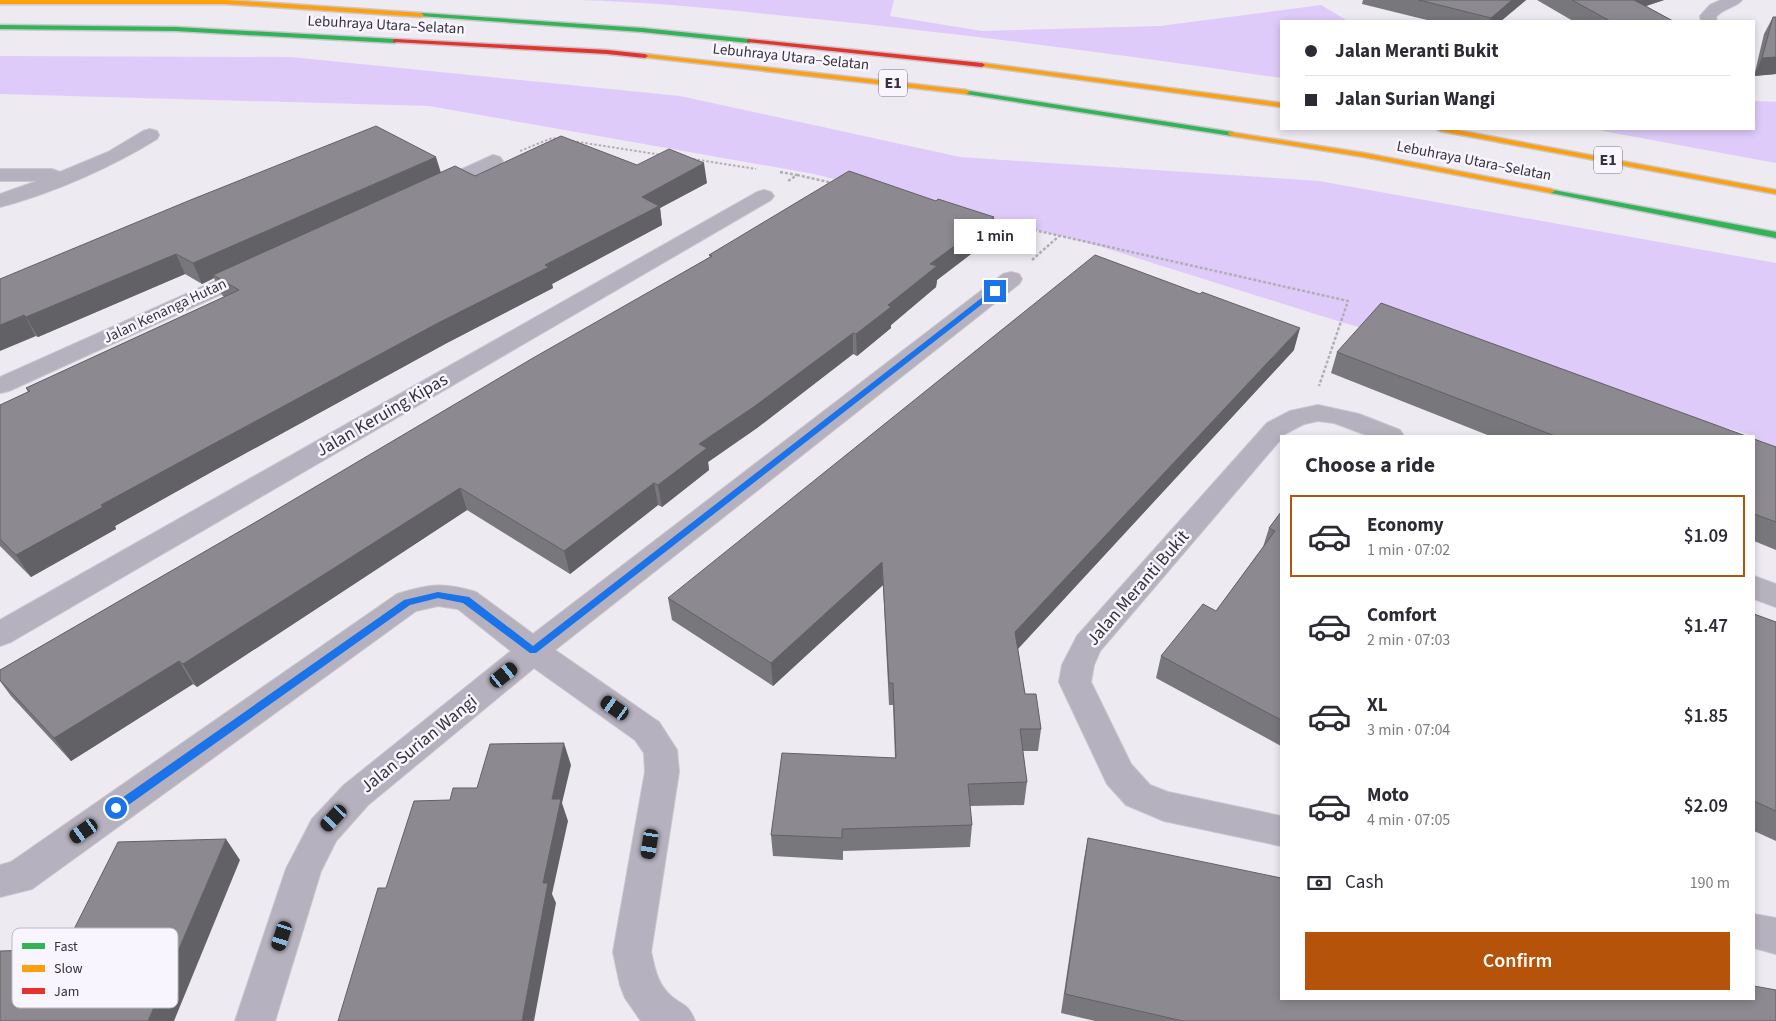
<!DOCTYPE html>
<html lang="en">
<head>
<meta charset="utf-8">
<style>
	body { margin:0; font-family:"Source Sans 3",sans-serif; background:#f2f2f3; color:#2b2b33; height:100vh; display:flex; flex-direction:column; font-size:19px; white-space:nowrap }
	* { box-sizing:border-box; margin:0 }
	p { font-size:16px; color:#7c7c81 }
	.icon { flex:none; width:28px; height:28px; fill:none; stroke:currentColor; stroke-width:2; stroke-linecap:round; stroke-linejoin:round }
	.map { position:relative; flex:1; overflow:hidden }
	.sheet { position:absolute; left:1280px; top:435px; width:475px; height:565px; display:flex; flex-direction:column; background:#fff; border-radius:0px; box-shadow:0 2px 8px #0003 }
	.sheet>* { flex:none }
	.hud { position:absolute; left:1280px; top:20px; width:475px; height:110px; border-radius:0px; box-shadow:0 2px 8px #0003; display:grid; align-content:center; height:110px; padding:0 25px; background:#fff }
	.end { position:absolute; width:22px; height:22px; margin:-11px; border:6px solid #1a73e8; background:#fff; box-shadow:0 0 0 2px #fff }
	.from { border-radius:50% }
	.bubble { position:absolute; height:35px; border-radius:0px; background:#fff; box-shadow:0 2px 8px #0003; font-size:16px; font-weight:600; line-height:35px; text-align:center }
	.car { position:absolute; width:15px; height:30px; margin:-15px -8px; border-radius:6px; box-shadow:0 0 4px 1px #0007; background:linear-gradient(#222 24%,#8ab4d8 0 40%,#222 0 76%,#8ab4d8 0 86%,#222 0) }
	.hud b { display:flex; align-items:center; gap:18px; height:48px; font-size:19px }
	.hud b+b { border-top:1px solid #e1e1e2 }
	.hud i { width:12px; height:12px; background:#2b2b33 }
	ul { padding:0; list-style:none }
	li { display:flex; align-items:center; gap:15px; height:82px; margin:0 10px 8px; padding:0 15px; border:2px solid transparent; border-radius:0px }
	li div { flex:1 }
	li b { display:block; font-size:19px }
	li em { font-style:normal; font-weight:600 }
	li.selected { border-color:#b45309 }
	li>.icon { width:45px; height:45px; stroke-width:1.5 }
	h2 { padding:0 25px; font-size:22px; line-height:60px }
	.pay { display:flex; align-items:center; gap:12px; height:55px; padding:0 25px; font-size:19px }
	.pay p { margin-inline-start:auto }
	.action { display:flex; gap:10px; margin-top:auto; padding:10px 25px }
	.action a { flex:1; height:58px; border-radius:0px; background:#b45309; color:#fff; font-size:20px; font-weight:600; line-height:58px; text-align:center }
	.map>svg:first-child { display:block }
</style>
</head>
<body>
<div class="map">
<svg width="1776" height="1021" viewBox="0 0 1776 1021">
	<rect width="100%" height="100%" fill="#edeaf2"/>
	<g fill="#decbf9">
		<path d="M578,0h316l-4,16 92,15 178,-5 161,-21 27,16h-67v57c-154,-23 -310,-43 -465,-59 -79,-8 -158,-17 -238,-19z"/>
		<polygon points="0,56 291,57 680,96 960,157 1319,181 1776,263 1776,447 1754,438 1754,436 1731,429 1344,323 1086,242 814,174 429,106 0,94"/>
		<polygon points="1754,101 1776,102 1776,163 1592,129 1754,129"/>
	</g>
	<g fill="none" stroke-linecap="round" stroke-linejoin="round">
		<g stroke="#c9c6cc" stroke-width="2">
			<g id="street">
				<path d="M1721,0h21c-7,8 -19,8 -26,17l1,4h-16l-1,-5 10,-11z"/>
				<path d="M150,129l7,2 2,4 -2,4c-45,28 -106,55 -157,68v-13l37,-13h-37v-12h52l8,3 48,-20 35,-21z"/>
				<polygon points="493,155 500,157 503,161 500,165 441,193 434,195 427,193 424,189 427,185"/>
				<polygon points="764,190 771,192 774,196 771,200 11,642 0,646 0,620 757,192"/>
				<polygon points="251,265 259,267 262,272 259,277 9,391 0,393 0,377"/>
				<path d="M1011,272l8,2 3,5 -3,5 -464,366 104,72 18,28 2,22 -28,180c4,16 6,32 20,44 13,11 16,6 24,25h-54l-16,-23 -5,-13 -7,-33 32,-180 -1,-19 -9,-13 -101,-72 -166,137 -32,36 -15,30 -46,150h-40l51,-152 26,-50 32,-34 167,-134 -53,-42 -20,-3 -22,5 -384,278 -32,8v-32l11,-3 386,-268c32,-10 47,-12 79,-2l57,42 470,-360z"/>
				<polygon points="1318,405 1359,414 1400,430 1404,436 1369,436 1334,423 1318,421 1304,424 1281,436 1281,439 1100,651 1094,665 1091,682 1131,764 1150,785 1168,792 1281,816 1281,846 1164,821 1126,805 1107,784 1059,682 1062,665 1077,636 1267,423 1290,411"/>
				<polygon points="1754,576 1776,584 1776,607 1754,599"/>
				<polygon points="1754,914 1776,918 1776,954 1754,948"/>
			</g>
		</g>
		<g stroke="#c9c6cc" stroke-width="3">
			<g id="fast">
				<polygon points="421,13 642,28 749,39 752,41 749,43 642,32 419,16 418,15"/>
				<polygon points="0,25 176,27 395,39 398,41 395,43 176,31 0,29"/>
				<polygon points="963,90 1232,132 1236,134 1232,136 966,94 962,92"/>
				<polygon points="1548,189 1776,232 1776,238 1551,193 1547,191"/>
			</g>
		</g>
		<g stroke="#c9c6cc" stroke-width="3">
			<g id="slow">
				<polygon points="0,0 226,0 421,13 424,15 421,17 226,4 0,4"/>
				<polygon points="645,54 966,90 970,92 966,94 643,57 642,56"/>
				<polygon points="982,63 1281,103 1281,107 980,66 980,64"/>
				<polygon points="1436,129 1451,129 1776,190 1776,194 1440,131"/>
				<polygon points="1229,132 1364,153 1551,189 1555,191 1551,193 1364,157 1232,136 1228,134"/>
			</g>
		</g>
		<g stroke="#c9c6cc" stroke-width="3">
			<g id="jam">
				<polygon points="395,39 607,50 645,54 648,56 645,58 607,54 393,42 393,40"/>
				<polygon points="749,39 982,63 985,65 982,67 747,42 747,40"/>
			</g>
		</g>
		<g stroke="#b1aeb6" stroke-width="2" stroke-dasharray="2.5 2" stroke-linecap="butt">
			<polyline points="572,141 662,155"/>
			<polyline points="520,151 552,138 558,139"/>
			<polyline points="693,159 756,169"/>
			<polyline points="780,172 784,173"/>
		</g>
		<g stroke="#b1aeb6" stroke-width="2.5" stroke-dasharray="3 2" stroke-linecap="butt">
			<polyline points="780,172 797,175 788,181"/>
			<polyline points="797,175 833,183"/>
			<polyline points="990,220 1348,301 1319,386"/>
			<polyline points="1032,260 1059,236"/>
		</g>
		<use href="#street" fill="#b6b1be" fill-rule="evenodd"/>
		<use href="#fast" fill="#30b455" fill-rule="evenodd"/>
		<use href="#slow" fill="#ff9f0a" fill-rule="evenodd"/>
		<use href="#jam" fill="#e5322d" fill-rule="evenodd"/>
	</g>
	<g fill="#78777c">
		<polygon points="1363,0 1526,0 1501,21 1431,21 1362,4"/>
		<polygon points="1537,0 1664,0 1646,6 1673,21 1573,21"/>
		<polygon points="1773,17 1776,17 1776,74 1754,76 1764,34"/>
		<polygon points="637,165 707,183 660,208 662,225 552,284 553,288 445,344 215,470 115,526 116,529 31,577 0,546 0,405 28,392 26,388 224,297 222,295 214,278 202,284 185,274 38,337 36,336 0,279 441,173 475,176"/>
		<polygon points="992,238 937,280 936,287 891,325 891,328 857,356 853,354 757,428 708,462 709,470 662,507 658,505 570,574 467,510 197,687 193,684 71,761 11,696 0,681 0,670 261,519 710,257 709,255"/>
		<polygon points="1294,350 1018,649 1025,694 1041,729 1038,751 1023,751 1027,782 1024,805 970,806 972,825 970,847 843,851 843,860 773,856 771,835 895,758 893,705 889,705 883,585 773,686 672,620 668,598"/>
		<polygon points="1337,352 1746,436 1490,436 1331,373"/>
		<polygon points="1754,439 1776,447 1776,550 1754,541"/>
		<polygon points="1281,512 1281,746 1156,678 1161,656 1216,611 1263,547 1269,528"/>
		<polygon points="1754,614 1776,622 1776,841 1754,831"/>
		<polygon points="1088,838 1281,999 1776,1021 1095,1021 1061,1013 1084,859"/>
	</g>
	<g fill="#626165">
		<polygon points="1512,0 1526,0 1501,21 1490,21 1491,18"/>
		<polygon points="1628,0 1664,0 1622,14"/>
		<polygon points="1776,57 1776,74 1754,76 1762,58"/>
		<polygon points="436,157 442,176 213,275 214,278 202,284 193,263"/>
		<polygon points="704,163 707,183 660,208 662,225 552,284 553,288 445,344 215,470 115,526 116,529 31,577 16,555 101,505 204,449 545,265 642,197"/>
		<polygon points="994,217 992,238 937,280 936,287 891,325 891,328 857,356 856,334 888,305 930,264"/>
		<polygon points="176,254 185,274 38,337 26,317"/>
		<polygon points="24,315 36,336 0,351 0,325"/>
		<polygon points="1300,328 1294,350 1012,655 1015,632"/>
		<polygon points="853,333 853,354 757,428 708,462 709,470 662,507 658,485 699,444"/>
		<polygon points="654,483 658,505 570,574 564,551"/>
		<polygon points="460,488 467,510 197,687 183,664"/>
		<polygon points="882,562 883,585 773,686 771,663"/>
		<polygon points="179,661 193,684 71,761 54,738"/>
		<polygon points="564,743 571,765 562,803 568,821 552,894 556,903 534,1021 522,1021 543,883 552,799"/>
		<polygon points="226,839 240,860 174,1021 148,1021"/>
	</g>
	<g fill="#8c8a90" stroke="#626165">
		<polygon points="1419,0 1512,0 1491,18"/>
		<polygon points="1572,0 1634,0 1673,21 1610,21"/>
		<polygon points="1773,17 1776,17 1776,57 1762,58"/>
		<polygon points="376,126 436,157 193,263 176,254 26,317 24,315 0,325 0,279 188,201"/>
		<polygon points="561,136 637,165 669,149 704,163 642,197 659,206 545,265 549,267 438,323 204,449 101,505 103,507 16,555 0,539 0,405 30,391 26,388 239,290 213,275 455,166 475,176"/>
		<polygon points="849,171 936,201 938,199 994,217 930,264 937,266 888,305 891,307 856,334 853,333 755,406 699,444 707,448 658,485 654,483 564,551 460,488 183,664 179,661 54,738 0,680 0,670 261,519 533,358 712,256 709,255"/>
		<polygon points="1095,255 1200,294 1202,292 1300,328 1015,632 1025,694 1036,694 1041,729 1020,729 1027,782 968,784 972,825 842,829 842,838 771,835 782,753 896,758 893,683 889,683 882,562 771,663 668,598"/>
		<polygon points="1381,303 1746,436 1555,436 1337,352"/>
		<polygon points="1754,439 1776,447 1776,522 1754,514"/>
		<polygon points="1281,512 1281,720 1161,656 1203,604 1216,611 1275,531 1269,528"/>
		<polygon points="1754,614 1776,622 1776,811 1754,801"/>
		<polygon points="564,743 552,799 561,799 543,883 548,883 522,1021 338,1021 378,888 386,888 414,801 450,800 453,788 477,788 490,744"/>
		<polygon points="1088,838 1281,878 1281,999 1754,999 1754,986 1776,990 1776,1021 1183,1021 1065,994"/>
		<polygon points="226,839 148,1021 0,1021 0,951 64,949 118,842"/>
	</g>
	<polygon fill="#1a73e8" points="993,289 999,291 536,653 530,653 463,603 438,598 410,605 120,811 112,811 112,805 404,600 438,592 469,597 533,646"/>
	<g text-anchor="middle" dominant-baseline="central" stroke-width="5" stroke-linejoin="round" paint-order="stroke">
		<g font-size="15" fill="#353339" stroke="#f8f5fe">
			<text transform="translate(386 25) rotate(3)">Lebuhraya Utara–Selatan</text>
			<text transform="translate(791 57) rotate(6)">Lebuhraya Utara–Selatan</text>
			<text transform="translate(1474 161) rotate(11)">Lebuhraya Utara–Selatan</text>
			<text transform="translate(165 311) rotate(-25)">Jalan Kenanga Hutan</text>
		</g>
		<g fill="#f8f5fe" stroke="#706d74" stroke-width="1">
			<rect x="879" y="69.5" width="28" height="27" rx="4"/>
			<rect x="1594" y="146.5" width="28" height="27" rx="4"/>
		</g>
		<g font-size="16" font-weight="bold" fill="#353339">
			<text x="893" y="83">E1</text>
			<text x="1608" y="160">E1</text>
		</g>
		<g font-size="18" fill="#353339" stroke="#f8f5fe">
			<text transform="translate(382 415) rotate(-30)">Jalan Keruing Kipas</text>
			<text transform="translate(1138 588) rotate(-49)">Jalan Meranti Bukit</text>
			<text transform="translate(419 744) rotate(-39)">Jalan Surian Wangi</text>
		</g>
	</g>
	<rect x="12" y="928" width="166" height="80" rx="8" fill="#f8f5fe" stroke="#bebbc3" stroke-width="1"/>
	<rect x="22" y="943" width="23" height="6" fill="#30b455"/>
	<rect x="22" y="965" width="23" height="7" fill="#ff9f0a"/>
	<rect x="22" y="988" width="23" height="6" fill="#e5322d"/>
	<g font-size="14" fill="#353339">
		<text x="54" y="951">Fast</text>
		<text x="54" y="973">Slow</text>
		<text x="54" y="996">Jam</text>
	</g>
</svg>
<i class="end from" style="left:116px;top:808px"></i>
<i class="end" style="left:995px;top:291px"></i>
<div class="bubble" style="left:954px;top:219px;width:82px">1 min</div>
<i class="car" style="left:504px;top:675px;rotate:51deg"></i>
<i class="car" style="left:615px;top:708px;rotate:305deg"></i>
<i class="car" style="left:334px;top:818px;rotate:223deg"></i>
<i class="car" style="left:84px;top:831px;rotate:235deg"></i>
<i class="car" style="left:650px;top:844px;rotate:189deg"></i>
<i class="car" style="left:282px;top:936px;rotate:198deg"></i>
<div class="hud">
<b><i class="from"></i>Jalan Meranti Bukit</b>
<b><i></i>Jalan Surian Wangi</b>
</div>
<section class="sheet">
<h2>Choose a ride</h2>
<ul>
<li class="selected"><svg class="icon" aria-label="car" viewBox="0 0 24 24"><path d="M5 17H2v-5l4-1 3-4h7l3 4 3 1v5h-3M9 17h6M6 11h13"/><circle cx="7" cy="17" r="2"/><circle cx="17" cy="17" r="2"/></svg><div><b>Economy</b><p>1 min · 07:02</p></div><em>$1.09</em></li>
<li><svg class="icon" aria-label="car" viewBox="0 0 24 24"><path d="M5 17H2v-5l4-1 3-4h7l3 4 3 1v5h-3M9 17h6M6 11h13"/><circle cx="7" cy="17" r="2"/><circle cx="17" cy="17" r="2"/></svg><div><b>Comfort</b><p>2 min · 07:03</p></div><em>$1.47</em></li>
<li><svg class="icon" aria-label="car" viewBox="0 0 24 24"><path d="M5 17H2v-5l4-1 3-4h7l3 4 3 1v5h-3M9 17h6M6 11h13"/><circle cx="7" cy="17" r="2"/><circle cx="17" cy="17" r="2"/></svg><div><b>XL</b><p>3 min · 07:04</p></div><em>$1.85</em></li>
<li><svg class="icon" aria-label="car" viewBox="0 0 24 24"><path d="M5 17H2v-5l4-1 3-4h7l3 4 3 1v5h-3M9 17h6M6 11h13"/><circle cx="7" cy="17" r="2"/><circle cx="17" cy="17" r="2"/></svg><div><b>Moto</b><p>4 min · 07:05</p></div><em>$2.09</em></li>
</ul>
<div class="pay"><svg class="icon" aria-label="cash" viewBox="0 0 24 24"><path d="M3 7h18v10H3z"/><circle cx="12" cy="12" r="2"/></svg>Cash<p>190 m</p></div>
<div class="action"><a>Confirm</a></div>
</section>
</div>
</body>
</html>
